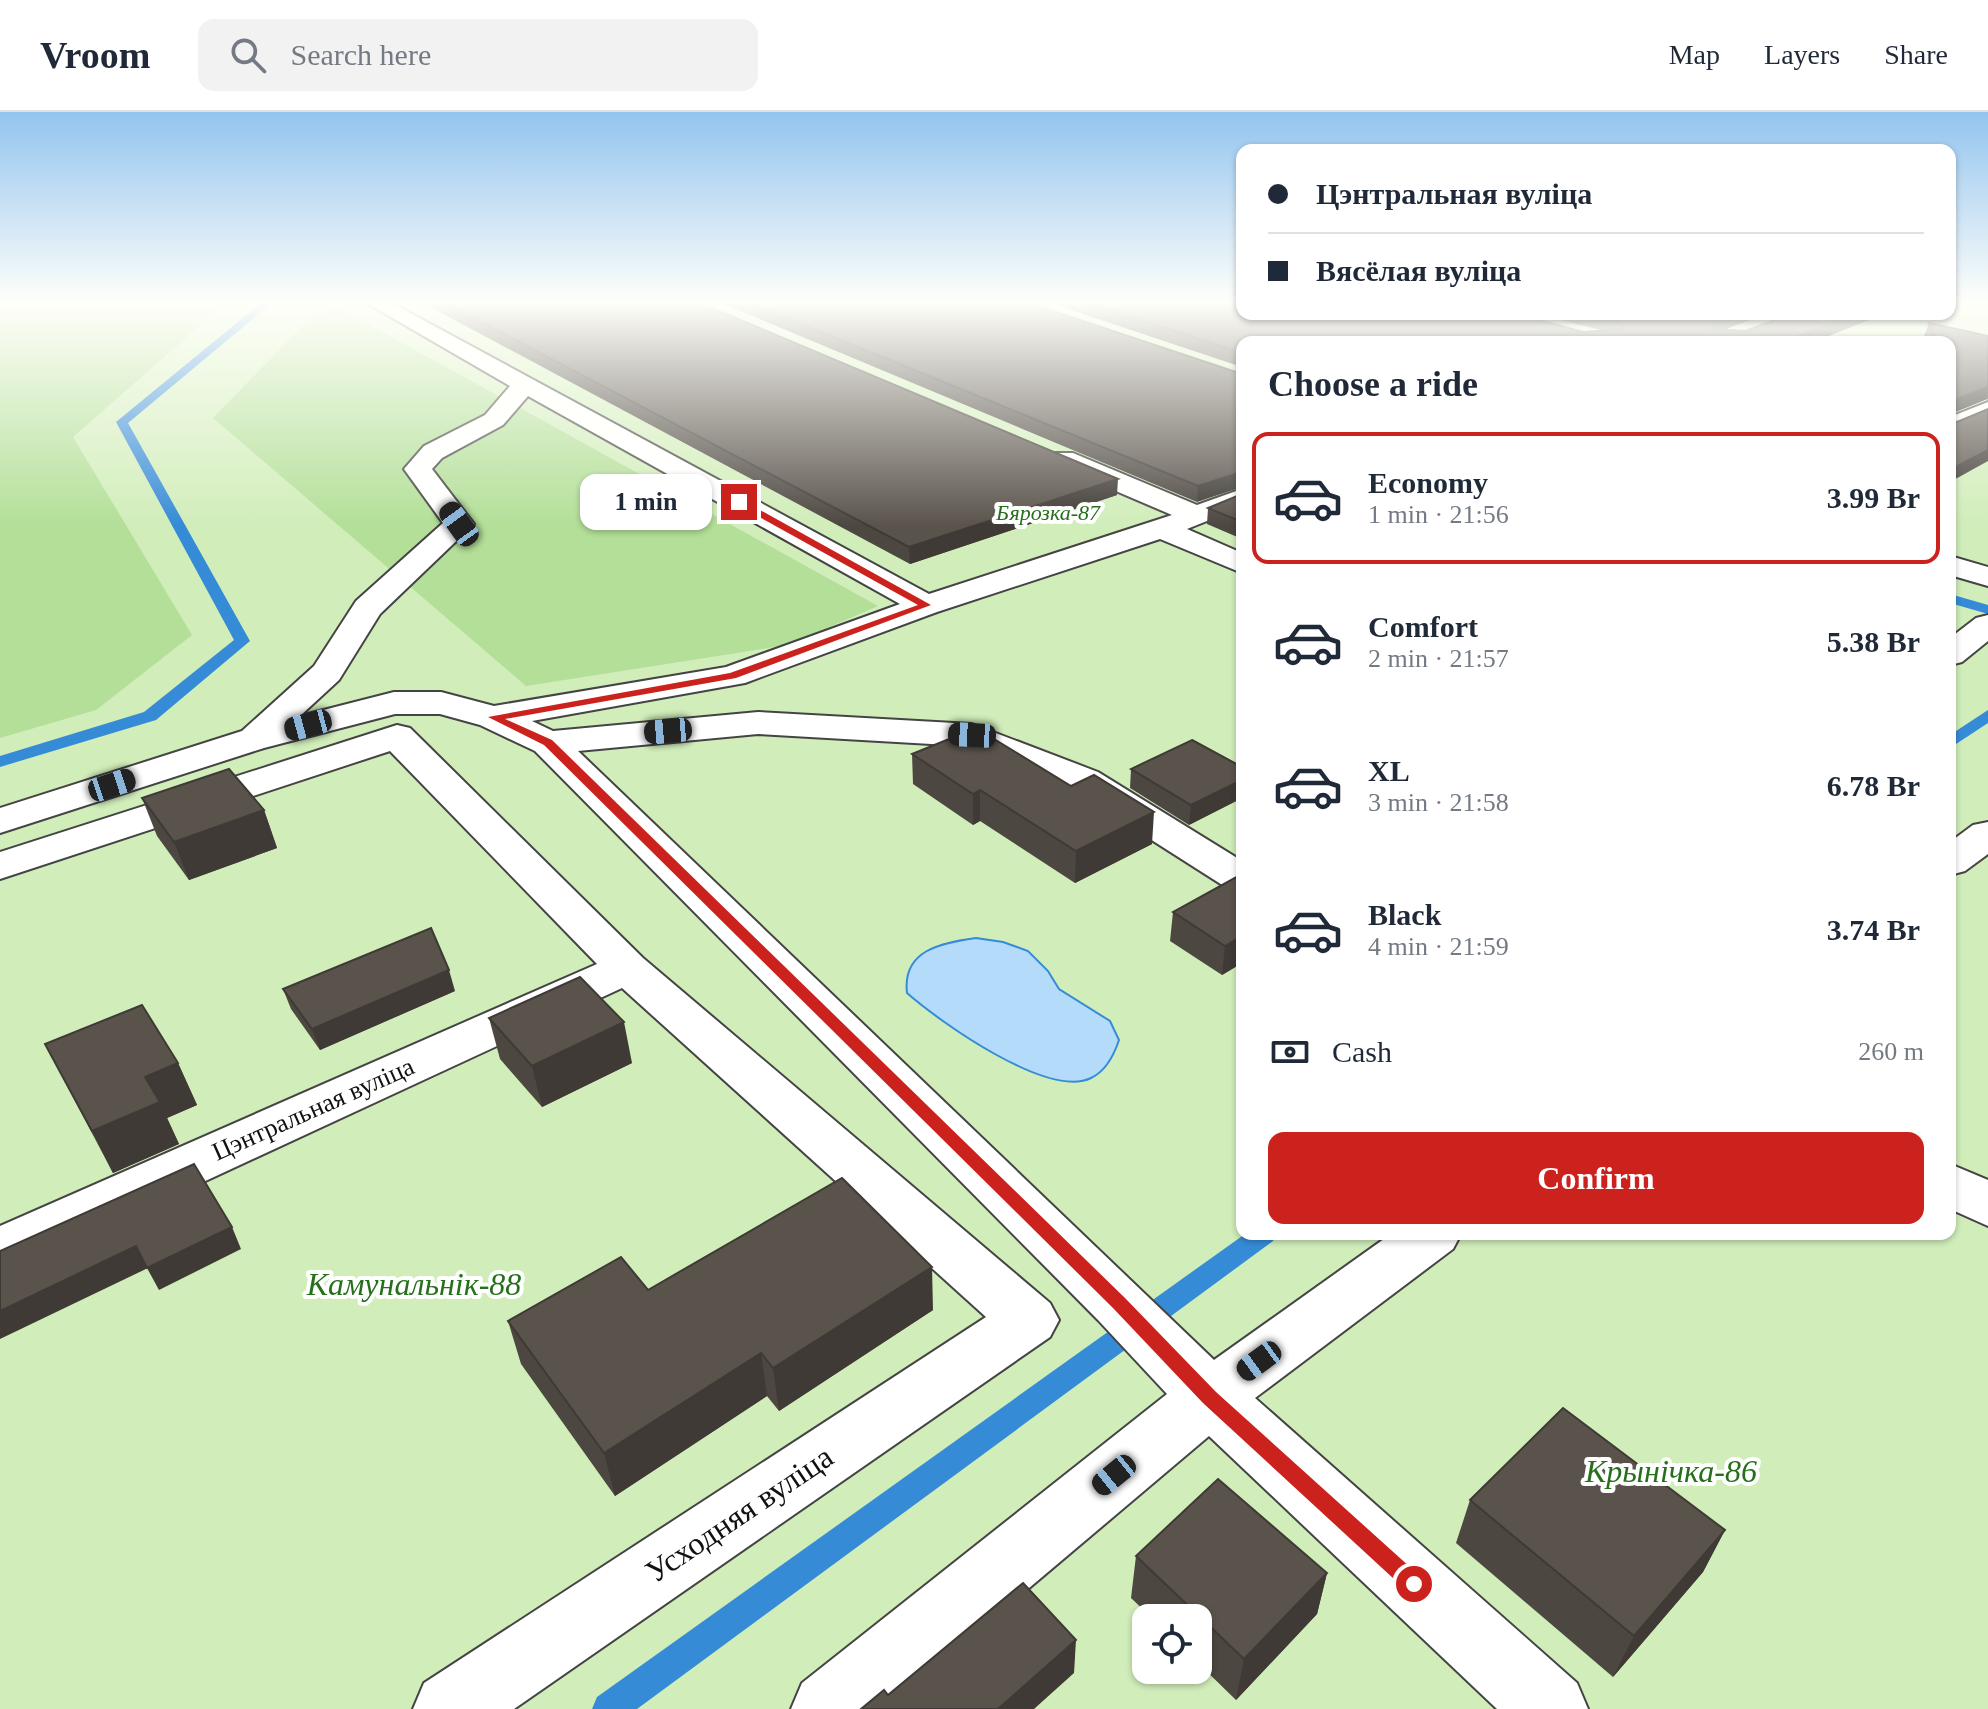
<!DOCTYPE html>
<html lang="en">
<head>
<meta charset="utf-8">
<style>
	body { margin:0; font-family:Georgia,serif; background:#f2f2f3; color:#1f2937; height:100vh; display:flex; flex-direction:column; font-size:30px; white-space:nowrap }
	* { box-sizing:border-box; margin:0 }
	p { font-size:26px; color:#747a83 }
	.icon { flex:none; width:44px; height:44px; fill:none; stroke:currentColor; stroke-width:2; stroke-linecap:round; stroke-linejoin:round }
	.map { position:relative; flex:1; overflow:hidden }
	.details { position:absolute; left:1236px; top:224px; width:720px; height:904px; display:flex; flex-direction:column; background:#fff; border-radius:16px; box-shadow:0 2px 6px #0004 }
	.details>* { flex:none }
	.guide { position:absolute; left:1236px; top:32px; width:720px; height:176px; border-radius:16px; box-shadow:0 2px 6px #0004; display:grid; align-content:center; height:176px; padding:0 32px; background:#fff }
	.tools { position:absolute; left:1132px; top:1492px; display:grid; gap:16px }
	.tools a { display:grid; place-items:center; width:80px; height:80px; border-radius:16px; background:#fff; box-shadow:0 2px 6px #0004; font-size:40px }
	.end { position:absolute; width:36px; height:36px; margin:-18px; border:10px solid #cc221d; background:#fff; box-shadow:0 0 0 4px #fff }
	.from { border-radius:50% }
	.bubble { position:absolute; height:56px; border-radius:16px; background:#fff; box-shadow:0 2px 6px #0004; font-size:26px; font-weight:600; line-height:56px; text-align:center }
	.car { position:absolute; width:24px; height:48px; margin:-24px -12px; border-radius:10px; box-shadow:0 0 6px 2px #0007; background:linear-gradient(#222 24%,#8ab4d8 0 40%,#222 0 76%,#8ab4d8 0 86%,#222 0) }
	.guide b { display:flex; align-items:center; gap:28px; height:76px; font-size:30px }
	.guide b+b { border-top:2px solid #e0e1e3 }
	.guide i { width:20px; height:20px; background:#1f2937 }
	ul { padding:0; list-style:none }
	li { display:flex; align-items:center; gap:24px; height:132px; margin:0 16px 12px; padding:0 16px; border:4px solid transparent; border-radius:16px }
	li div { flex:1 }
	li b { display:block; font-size:30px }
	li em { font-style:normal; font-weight:600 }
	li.active { border-color:#cc221d }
	li>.icon { width:72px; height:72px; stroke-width:1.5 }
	h2 { padding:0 32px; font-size:36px; line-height:96px }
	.pay { display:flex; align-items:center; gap:20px; height:88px; padding:0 32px; font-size:30px }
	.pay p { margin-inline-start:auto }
	.button { display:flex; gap:16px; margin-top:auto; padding:16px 32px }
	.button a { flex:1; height:92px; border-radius:16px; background:#cc221d; color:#fff; font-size:32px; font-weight:600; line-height:92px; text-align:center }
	header { display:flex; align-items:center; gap:48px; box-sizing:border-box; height:112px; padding:0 40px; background:#fff; border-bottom:2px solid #e0e1e3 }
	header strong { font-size:38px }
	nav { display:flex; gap:44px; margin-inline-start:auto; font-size:28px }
	.search { width:560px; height:72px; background:#f2f2f3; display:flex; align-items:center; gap:20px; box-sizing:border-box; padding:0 28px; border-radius:16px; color:#747a83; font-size:30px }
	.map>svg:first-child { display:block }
</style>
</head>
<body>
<header>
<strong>Vroom</strong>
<div class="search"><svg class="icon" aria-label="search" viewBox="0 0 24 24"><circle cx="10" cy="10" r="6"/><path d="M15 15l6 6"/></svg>Search here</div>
<nav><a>Map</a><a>Layers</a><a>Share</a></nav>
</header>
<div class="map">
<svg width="1988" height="1597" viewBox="0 0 1988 1597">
	<rect width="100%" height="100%" fill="#fffef4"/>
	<path fill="#d1edba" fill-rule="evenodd" d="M0,190h1242v12h708v-12h38v1407h-1988zM1242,230h708v892h-708zM1146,1506h52v52h-52z"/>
	<g fill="#b3df98">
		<polygon points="0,190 227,190 73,325 192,523 96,598 0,626"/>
		<polygon points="341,197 878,494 788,533 526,574 213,306 313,203"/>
	</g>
	<path fill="#b5dbfa" stroke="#368bd7" stroke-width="2" d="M976,826l27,4 25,9 20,20 11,18 51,32 9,19c-5,15 -13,31 -28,38 -43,21 -151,-56 -184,-85 -5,-43 34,-50 69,-55z"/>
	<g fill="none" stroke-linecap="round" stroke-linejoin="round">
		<g fill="#368bd7" fill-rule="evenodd">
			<polygon points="262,190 273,190 128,311 250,529 156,608 0,655 0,644 144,600 234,528 116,310"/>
			<polygon points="1950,482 1988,493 1988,502 1950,491"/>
			<polygon points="1988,598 1988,611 1950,636 1950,623"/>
			<polygon points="1245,1122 1277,1122 1273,1129 637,1597 592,1597 597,1585"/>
		</g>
		<g stroke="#444" stroke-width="4">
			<g id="minor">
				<path d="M365,190h25l539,292 243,-79 -117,-50 -4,-6 4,-6h18l124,52 45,-16v18l-55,22 55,24v20l-82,-34 -223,73 -192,71 -213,38 21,10 205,-19 214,12 126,48 144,89v31l-15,-4 -157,-100 -104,-42 -208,-12 -180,17 636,609 177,-126h70l-8,15 -198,149 322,285 11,26h-91l-288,-273 -323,273h-95l11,-26 365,-289 -69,-74 -563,-569 -55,-26 -40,-11h-45l-131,34 -264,85v-25l242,-77 72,-65 42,-65 87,-78 -39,-54 20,-23 61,-31 25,-29zM528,284l372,208 -174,63 -232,39 -53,-14h-47l-94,24 39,-36 41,-66 94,-90 -42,-55 10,-11 61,-33z"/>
				<polygon points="1988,290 1988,306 1950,322 1950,305"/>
				<polygon points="1950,444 1988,455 1988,474 1950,463"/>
				<polygon points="1988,503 1988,529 1962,550 1950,553 1950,526 1976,506"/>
				<polygon points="397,613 410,616 643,846 1050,1191 1059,1208 1050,1225 514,1597 413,1597 424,1571 986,1205 622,876 20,1155 0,1161 0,1114 597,852 390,639 0,767 0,740"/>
				<polygon points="1988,710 1988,742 1965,759 1950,763 1950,730 1973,713"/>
				<polygon points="1950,1052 1988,1068 1988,1114 1950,1097"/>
			</g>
		</g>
		<use href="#minor" fill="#fff" fill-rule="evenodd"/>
	</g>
	<g fill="#4d4741">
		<polygon points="421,190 698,190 1117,383 910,452"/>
		<polygon points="719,190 1026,190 1242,262 1197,390"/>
		<polygon points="1047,190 1242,190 1583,220 1601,218 1537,202 1766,202 1723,218 1746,219 1790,202 1884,202 1813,230 1242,230 1242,255"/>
		<polygon points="1929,211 1988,224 1988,288 1987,287 1953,301 1950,230 1927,230 1924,224"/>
		<polygon points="1242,382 1242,427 1207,412 1208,396"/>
		<polygon points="912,642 1152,732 1075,771 980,709 973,713 913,672"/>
		<polygon points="1242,655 1242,686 1189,713 1130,676 1131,657"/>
		<polygon points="142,686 264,698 277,736 189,768 157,724"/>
		<polygon points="1242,762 1242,851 1222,863 1170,829 1173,800"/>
		<polygon points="283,877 455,879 320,938 291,897"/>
		<polygon points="489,906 632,951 542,995 500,947"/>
		<polygon points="45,932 178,951 197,993 167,1006 179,1032 113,1061"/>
		<polygon points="648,1178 933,1198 779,1299 767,1284 615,1384 521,1252 508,1209"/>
		<polygon points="1470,1388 1725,1418 1703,1460 1613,1565 1456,1431"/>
		<polygon points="1136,1444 1327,1461 1317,1502 1236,1588 1198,1551 1198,1506 1152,1506 1131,1486"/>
	</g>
	<g fill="#3f3a35">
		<polygon points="1735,202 1766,202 1712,222 1711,217 1716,209"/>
		<polygon points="1855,202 1884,202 1813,230 1783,230"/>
		<polygon points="1988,275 1987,287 1950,302 1953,289"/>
		<polygon points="1988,338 1988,349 1950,370 1950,358"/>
		<polygon points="1242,360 1242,375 1197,390 1198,374"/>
		<polygon points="1118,367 1117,383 910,452 909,435"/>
		<polygon points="1242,668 1242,686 1189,713 1191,693"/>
		<polygon points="980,678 980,709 973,713 973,682"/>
		<polygon points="264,698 277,736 189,768 174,730"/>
		<polygon points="1154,700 1152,732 1075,771 1076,739"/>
		<polygon points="1242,824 1242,851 1222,863 1225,834"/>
		<polygon points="449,858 455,879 320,938 312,917"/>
		<polygon points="624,910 632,951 542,995 532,954"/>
		<polygon points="178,951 197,993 167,1006 179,1032 113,1061 92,1019 145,965"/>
		<polygon points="232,1115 241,1137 159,1178 147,1156"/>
		<polygon points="136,1134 148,1156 0,1227 0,1199"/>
		<polygon points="932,1155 933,1198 779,1299 773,1256"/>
		<polygon points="761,1241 767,1284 615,1384 604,1341"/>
		<polygon points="1725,1418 1703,1460 1613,1565 1634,1524"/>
		<polygon points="1327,1461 1317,1502 1236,1588 1244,1547"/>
		<polygon points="1076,1528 1074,1561 1034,1597 998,1597"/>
	</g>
	<g fill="#5a534c" stroke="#3f3a35" stroke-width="2">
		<polygon points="443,190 698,190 1118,367 909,435"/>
		<polygon points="748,190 1026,190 1242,262 1242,360 1198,374"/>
		<polygon points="1086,190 1242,190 1242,202 1517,202 1583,220 1624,217 1619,209 1591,202 1735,202 1716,209 1711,217 1746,219 1790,202 1855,202 1783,230 1242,230 1242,241"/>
		<polygon points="1929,211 1988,224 1988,275 1953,289 1953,309 1957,310 1988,297 1988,338 1950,358 1950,230 1937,230"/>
		<polygon points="1242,382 1242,410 1208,396"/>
		<polygon points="976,616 1071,674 1094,663 1154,700 1076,739 980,678 973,682 912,642"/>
		<polygon points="1192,628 1242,655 1242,668 1191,693 1131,657"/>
		<polygon points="229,657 264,698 174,730 142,686"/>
		<polygon points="1242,762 1242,824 1225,834 1173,800"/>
		<polygon points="431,816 449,858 312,917 283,877"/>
		<polygon points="580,865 624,910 532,954 489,906"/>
		<polygon points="142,893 178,951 145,965 160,990 92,1019 45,932"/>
		<polygon points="194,1052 232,1115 147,1156 136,1134 0,1199 0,1139"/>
		<polygon points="842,1066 932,1155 773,1256 761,1241 604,1341 508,1209 621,1145 648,1178"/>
		<polygon points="1563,1296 1725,1418 1634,1524 1470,1388"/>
		<polygon points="1218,1367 1327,1461 1244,1547 1136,1444"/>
		<polygon points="1023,1471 1076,1528 998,1597 861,1597 884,1578 888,1583"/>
	</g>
	<linearGradient id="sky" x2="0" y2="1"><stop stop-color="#93c4ef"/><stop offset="0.46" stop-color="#fffffa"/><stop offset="1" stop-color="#fffffa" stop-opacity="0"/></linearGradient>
	<rect width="1988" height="414" fill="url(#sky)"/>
	<polygon fill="#cc221d" points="736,388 742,388 931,493 736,566 505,607 552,628 1125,1186 1216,1280 1421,1465 1425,1472 1421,1479 1414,1482 1407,1479 1203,1291 1113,1196 544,633 488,605 730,561 918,493 736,392"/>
	<g text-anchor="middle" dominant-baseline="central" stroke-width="8" stroke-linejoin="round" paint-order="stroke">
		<g font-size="22" font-style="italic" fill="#266f1b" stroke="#fff">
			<text x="1048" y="400">Бярозка-87</text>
		</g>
		<g font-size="26" fill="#111" stroke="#fff">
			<text transform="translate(313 997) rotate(-24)">Цэнтральная вуліца</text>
		</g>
		<g font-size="32" font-style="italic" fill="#266f1b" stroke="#fff">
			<text x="414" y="1172">Камунальнік-88</text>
			<text x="1671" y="1359">Крынічка-86</text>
		</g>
		<g font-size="32" fill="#111" stroke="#fff">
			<text transform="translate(739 1402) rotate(-34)">Усходняя вуліца</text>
		</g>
	</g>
</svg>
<div class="tools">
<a><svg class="icon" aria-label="locate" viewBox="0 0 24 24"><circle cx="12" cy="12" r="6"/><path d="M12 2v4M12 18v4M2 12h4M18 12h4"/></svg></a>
</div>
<i class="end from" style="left:1414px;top:1472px"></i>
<i class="end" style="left:739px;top:390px"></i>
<div class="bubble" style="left:580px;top:362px;width:132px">1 min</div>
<i class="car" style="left:459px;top:412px;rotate:324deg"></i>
<i class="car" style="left:308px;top:613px;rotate:255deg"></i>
<i class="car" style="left:668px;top:619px;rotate:265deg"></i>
<i class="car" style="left:972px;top:623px;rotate:273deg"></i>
<i class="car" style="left:112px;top:673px;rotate:72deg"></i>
<i class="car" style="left:1259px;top:1249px;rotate:234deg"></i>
<i class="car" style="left:1114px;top:1363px;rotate:231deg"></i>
<div class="guide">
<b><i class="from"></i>Цэнтральная вуліца</b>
<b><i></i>Вясёлая вуліца</b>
</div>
<section class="details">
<h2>Choose a ride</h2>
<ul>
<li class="active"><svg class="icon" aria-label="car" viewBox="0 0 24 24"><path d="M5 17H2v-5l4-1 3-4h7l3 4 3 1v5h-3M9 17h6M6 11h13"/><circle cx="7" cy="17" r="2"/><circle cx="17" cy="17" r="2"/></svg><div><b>Economy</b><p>1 min · 21:56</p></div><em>3.99 Br</em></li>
<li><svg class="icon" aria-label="car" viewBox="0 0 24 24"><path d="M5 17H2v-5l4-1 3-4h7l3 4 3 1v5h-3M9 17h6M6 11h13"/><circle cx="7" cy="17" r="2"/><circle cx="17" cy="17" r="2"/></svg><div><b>Comfort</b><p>2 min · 21:57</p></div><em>5.38 Br</em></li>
<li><svg class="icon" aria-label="car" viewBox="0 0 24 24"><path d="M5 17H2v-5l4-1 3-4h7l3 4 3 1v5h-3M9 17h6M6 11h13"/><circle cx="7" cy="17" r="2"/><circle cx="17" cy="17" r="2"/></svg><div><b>XL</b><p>3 min · 21:58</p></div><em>6.78 Br</em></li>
<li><svg class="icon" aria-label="car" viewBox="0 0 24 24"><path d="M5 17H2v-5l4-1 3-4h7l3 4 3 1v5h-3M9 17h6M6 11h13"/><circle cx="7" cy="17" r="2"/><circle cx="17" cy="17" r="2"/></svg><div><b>Black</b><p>4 min · 21:59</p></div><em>3.74 Br</em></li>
</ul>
<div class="pay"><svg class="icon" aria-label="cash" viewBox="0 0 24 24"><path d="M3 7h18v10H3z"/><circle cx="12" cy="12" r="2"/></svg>Cash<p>260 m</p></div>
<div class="button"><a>Confirm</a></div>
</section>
</div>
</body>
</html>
